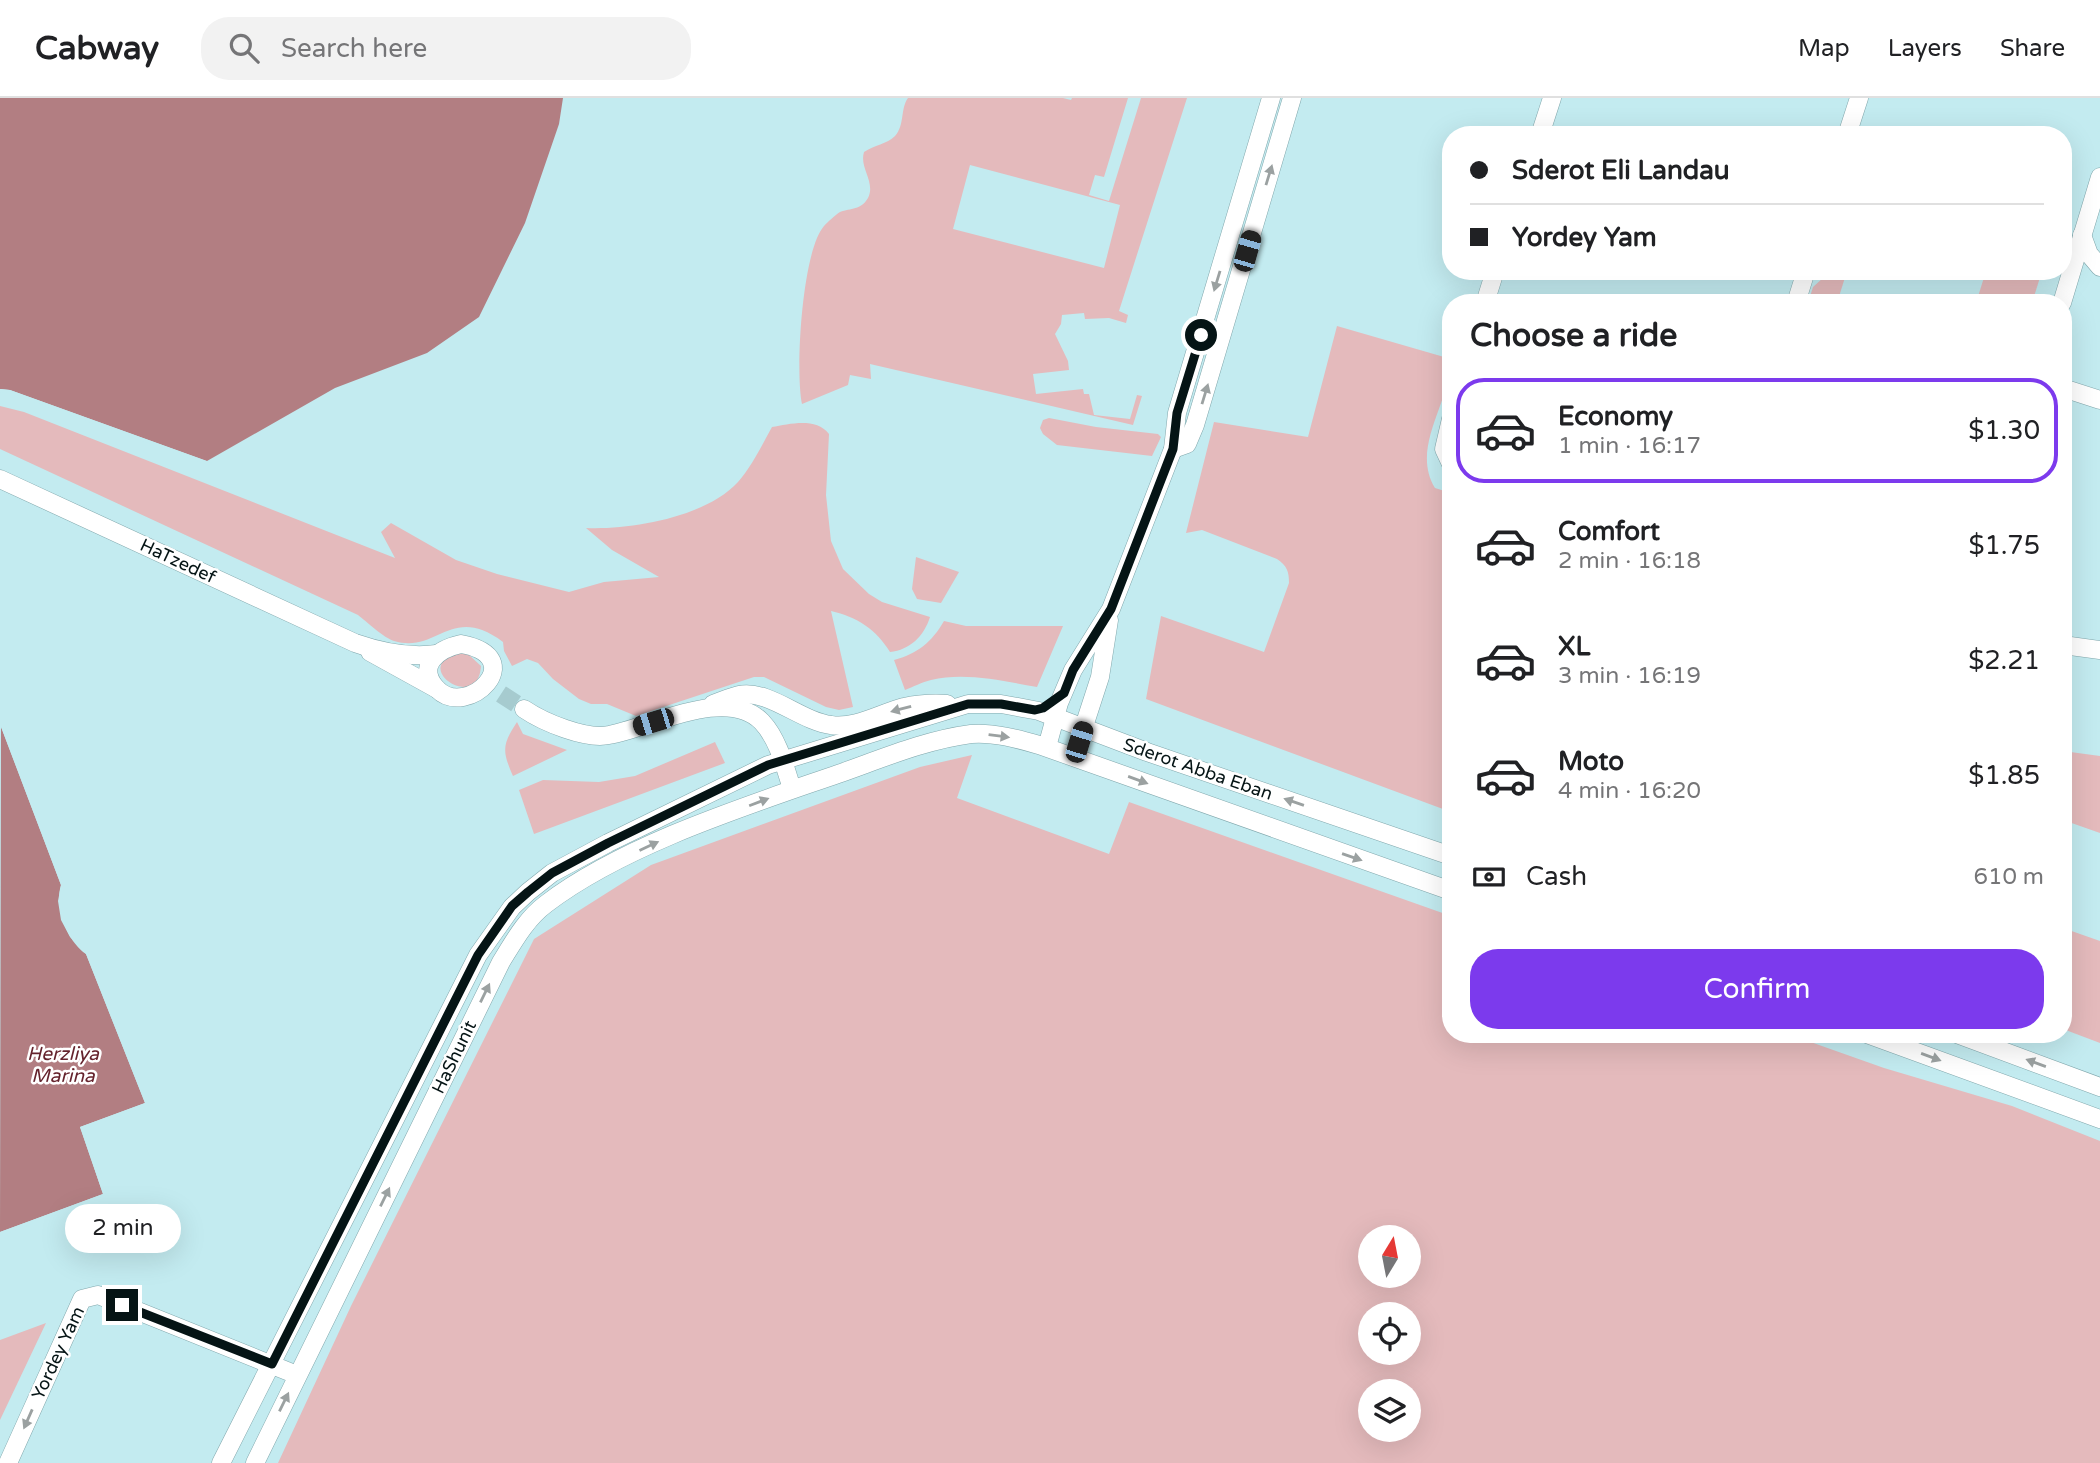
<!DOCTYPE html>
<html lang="en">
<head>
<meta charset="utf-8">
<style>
	body { margin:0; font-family:"Varela Round",sans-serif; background:#f2f2f2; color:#202124; height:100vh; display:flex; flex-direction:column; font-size:26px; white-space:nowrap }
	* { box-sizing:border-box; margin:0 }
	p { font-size:23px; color:#757577 }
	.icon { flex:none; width:38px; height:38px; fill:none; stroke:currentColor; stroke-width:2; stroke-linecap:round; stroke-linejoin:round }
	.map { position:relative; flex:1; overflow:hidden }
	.sheet { position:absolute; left:1442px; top:196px; width:630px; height:749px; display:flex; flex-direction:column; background:#fff; border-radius:28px; box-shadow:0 7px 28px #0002 }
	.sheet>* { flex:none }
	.top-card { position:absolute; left:1442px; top:28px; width:630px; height:154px; border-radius:28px; box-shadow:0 7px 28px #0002; display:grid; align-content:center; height:154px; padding:0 28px; background:#fff }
	.needle { width:46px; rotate:10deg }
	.fabs { position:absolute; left:1358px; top:1127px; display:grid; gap:14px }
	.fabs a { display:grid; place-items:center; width:63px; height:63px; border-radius:50%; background:#fff; box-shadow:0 7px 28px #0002; font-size:35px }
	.end { position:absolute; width:32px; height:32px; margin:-16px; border:9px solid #051415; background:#fff; box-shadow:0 0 0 4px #fff }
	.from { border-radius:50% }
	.bubble { position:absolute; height:49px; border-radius:24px; background:#fff; box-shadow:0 7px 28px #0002; font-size:23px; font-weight:600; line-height:49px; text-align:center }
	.car { position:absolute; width:21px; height:42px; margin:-21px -10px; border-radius:9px; box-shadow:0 0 5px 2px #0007; background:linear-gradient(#222 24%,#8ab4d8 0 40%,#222 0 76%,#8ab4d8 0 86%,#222 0) }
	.top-card b { display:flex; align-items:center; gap:24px; height:66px; font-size:26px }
	.top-card b+b { border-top:2px solid #e0e0e0 }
	.top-card i { width:18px; height:18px; background:#202124 }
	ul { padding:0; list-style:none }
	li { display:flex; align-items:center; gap:21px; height:105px; margin:0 14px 10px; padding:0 14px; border:4px solid transparent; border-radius:28px }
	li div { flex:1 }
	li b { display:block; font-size:26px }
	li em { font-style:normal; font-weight:600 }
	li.current { border-color:#7c3aed }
	li>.icon { width:63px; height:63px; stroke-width:1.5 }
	h2 { padding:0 28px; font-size:32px; line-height:84px }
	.pay { display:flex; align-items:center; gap:18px; height:77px; padding:0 28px; font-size:26px }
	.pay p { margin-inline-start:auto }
	.primary-button { display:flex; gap:14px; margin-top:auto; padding:14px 28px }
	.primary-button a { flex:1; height:80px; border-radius:28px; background:#7c3aed; color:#fff; font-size:28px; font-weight:600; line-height:80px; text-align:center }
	header { display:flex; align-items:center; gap:42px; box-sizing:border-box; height:98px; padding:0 35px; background:#fff; border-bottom:2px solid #e0e0e0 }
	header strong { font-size:33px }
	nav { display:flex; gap:38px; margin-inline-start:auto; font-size:24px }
	.search { width:490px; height:63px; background:#f2f2f2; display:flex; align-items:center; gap:18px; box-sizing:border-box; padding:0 24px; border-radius:28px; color:#757577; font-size:26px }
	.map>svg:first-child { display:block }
</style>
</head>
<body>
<header>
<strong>Cabway</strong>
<div class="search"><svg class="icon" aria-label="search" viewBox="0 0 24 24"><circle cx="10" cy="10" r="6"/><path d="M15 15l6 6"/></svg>Search here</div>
<nav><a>Map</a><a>Layers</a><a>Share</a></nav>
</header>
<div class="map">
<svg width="2100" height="1365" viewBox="0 0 2100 1365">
	<rect width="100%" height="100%" fill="#c3ebf0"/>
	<g fill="#e4babc" fill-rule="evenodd">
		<path d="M908,0h155l8,2 1,-2h56l-24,79 -9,-2 -6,20 20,6 32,-103h46l-68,213 9,4 -2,8 -17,-5 -24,1 -1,-6 -22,2 -1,9 -6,10 13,27 1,9 -36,4 3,20 47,-5 1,5h5l5,21 36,4 7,-24 5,1 -9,29 -263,-61 1,15 -21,-4 -2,10 -46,19c-7,-33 0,-153 22,-178 4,-4 11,-11 16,-14 11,-4 21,-2 28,-14 8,-16 -9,-30 -4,-46 10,-7 23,-8 31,-16 10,-11 5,-27 13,-38zM970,67l150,40 -16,63 -151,-39z"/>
		<polygon points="1825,173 1847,173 1837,205 1808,205 1813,189 1823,180"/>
		<polygon points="1986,173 2042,173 2032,205 1976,205"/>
		<path d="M1337,228l114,33c0,43 -41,88 -16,129l16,5v319l-305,-113 15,-83 103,36 25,-69c0,-12 -2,-17 -12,-24l-75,-29 -16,3 28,-111 94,15z"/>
		<path d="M0,308l24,6 371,146 -14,-26 10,-9 65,37 41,14 72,18 35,-10 55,-5 -47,-27 -26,-22c45,2 120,-11 152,-46 14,-16 24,-37 34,-55 18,-3 44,-10 57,7l-3,61 5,46 12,28 26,25 13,8 48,15c-6,19 -20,33 -40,35 -14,-23 -33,-35 -59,-41l22,96 -14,3 -13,-3 -62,-30h-10l-118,39 -29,-12h-16l-12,-5 -26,-20 -15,-16 -11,-4 -15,7 -8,-15 -1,-9c-52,-39 -65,12 -109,-1 -10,-3 -27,-19 -36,-26l-358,-166z"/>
		<polygon points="1049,320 1096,329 1158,336 1161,339 1152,358 1057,347 1043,336 1040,330 1043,322"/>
		<polygon points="916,459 959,474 941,505 917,501 912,491"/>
		<path d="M944,523l22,5h97l-26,61c-34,-6 -72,-15 -106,-7 -9,2 -18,7 -26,10l-11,-30c23,-6 38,-18 50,-39z"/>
		<path d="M459,555l9,1 13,12c-3,48 -73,0 -22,-13z"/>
		<path d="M517,624l6,12 44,16 -54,26c-11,-25 -11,-31 4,-54z"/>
		<polygon points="715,644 725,665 534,736 519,692 543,682 599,684 635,678"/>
		<polygon points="2063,653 2100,658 2100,735 2063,722"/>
		<path d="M972,657l-15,43 152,56 20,-52 322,114v118h337l96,34 128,38 88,35v322h-1822l73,-157 183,-367 117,-74 269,-98zM1370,1139h39v39h-39zM1370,1216h39v39h-39zM1370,1293h39v39h-39z"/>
		<polygon points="2063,830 2100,843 2100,945 2063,931"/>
		<polygon points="46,1225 0,1322 0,1242"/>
	</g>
	<g fill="#b27e82">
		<polygon points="0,0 563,0 559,26 525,125 479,219 427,255 335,290 207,363 10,292 0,291"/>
		<path d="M1,629l60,158c-7,22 6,56 25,69l59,149 -65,24 23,67 -103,38z"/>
	</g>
	<g fill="#c3ebf0">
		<polygon points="0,291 10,292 212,365 206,366 9,295 0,294"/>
		<polygon points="0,626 4,628 64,786 62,803 64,821 73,837 89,855 149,1005 147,1008 84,1031 107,1094 106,1098 0,1138 0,1134 103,1096 80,1029 145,1005 86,856 70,839 61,822 58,803 61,787"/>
	</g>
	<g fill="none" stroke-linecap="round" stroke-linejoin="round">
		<polyline stroke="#a6cbcf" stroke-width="18" stroke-dasharray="18 9" stroke-linecap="butt" points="501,596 524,611"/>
		<g stroke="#81a7ac" stroke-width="19">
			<g id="minor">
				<polyline points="1540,37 1552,0"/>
				<polyline points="1847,37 1859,0"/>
				<polyline points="2082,137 2089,156 2100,169"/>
				<polyline points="1485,205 1495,173"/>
				<polyline points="1796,205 1806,173"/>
				<polyline points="2062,205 2100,79"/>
				<polyline points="2063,290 2100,302"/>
				<polyline points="1451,321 1444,351 1451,366"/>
				<polyline points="1173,351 1187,346 1195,327 1292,0"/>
				<path d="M0,381l355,164c26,9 54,15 82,11"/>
				<path d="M461,546c71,13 6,76 -24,45 -22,-23 1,-40 24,-45z"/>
				<polyline points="2063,547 2100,552"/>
				<polyline points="370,554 437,591"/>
				<path d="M713,606c9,-3 17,-7 26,-9 30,-6 61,26 92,30 24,4 50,-12 73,-18 14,-3 29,-4 43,-3"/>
				<path d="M524,611c19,13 62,31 85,26 40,-7 118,-50 153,-13 16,17 23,45 30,67"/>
				<polyline points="1047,649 1059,605 1073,572 1111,511 1173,351 1177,315 1271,0"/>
				<polyline points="1074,659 1100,579 1109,522"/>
				<polyline points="1867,936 2100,1021"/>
				<polyline points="1957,936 2100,989"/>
				<polyline points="8,1365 82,1201 98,1197 297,1277"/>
				<polyline points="221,1365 478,857 512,809 528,794 552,775 608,745 768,667 968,606 1001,606 1039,613 1147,654 1451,758"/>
				<path d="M255,1365l246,-501c13,-21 25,-43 45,-58 77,-59 200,-98 292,-130 43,-15 87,-34 133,-40 22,-2 47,5 68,11l412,146"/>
			</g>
		</g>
		<use href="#minor" stroke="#fff" stroke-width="18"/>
	</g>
	<defs><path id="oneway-solid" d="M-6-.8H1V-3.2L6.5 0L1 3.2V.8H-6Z" transform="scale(1.75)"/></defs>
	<g fill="#9ba1a1">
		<use href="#oneway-solid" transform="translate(1269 77) rotate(-73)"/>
		<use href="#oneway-solid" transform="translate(1217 183) rotate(107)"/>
		<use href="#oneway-solid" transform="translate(1205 296) rotate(-73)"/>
		<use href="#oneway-solid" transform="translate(901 611) rotate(165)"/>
		<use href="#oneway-solid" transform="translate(999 638) rotate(7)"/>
		<use href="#oneway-solid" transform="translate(1138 682) rotate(20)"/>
		<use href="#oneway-solid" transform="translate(759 704) rotate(-21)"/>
		<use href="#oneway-solid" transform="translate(1294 704) rotate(-161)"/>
		<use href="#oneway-solid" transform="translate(649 748) rotate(-25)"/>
		<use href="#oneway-solid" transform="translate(1352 759) rotate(19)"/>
		<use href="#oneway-solid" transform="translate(485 895) rotate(-64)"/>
		<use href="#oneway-solid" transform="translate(1931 959) rotate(20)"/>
		<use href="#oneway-solid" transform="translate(2036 965) rotate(-160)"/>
		<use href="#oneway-solid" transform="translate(385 1099) rotate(-64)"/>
		<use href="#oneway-solid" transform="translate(284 1304) rotate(-64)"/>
		<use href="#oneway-solid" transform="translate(28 1321) rotate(114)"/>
	</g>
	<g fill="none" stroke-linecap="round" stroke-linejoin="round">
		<polyline stroke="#051415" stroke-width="9" points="122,1207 272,1266 478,857 512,808 528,794 552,775 608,745 768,667 968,606 1001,606 1035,612 1043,610 1064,595 1073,572 1111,511 1173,351 1177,315 1201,237"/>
	</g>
	<g text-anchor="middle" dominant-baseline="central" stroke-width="5" stroke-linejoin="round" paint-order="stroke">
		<g font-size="18" fill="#051415" stroke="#fff">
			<text transform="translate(178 463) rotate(25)">HaTzedef</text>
			<text transform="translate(1198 671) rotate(19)">Sderot Abba Eban</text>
			<text transform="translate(454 959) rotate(-64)">HaShunit</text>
			<text transform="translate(58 1255) rotate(-65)">Yordey Yam</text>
		</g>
		<g font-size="19" font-style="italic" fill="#65232d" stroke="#fff">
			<text x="63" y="956">Herzliya<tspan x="63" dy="22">Marina</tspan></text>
		</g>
	</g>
</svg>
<div class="fabs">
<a><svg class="needle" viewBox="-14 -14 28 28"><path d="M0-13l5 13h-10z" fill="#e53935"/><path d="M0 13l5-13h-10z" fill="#757577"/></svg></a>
<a><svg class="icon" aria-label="locate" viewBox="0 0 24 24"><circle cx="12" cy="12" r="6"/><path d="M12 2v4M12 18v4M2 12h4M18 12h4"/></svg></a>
<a><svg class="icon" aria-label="layers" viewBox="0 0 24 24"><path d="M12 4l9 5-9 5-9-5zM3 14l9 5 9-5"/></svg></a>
</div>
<i class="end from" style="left:1201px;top:237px"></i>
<i class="end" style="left:122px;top:1207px"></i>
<div class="bubble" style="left:65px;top:1106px;width:116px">2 min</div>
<i class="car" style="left:1247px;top:153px;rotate:16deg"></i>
<i class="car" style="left:653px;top:624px;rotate:253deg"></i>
<i class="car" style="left:1079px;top:644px;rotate:17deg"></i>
<div class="top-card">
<b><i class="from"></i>Sderot Eli Landau</b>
<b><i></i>Yordey Yam</b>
</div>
<section class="sheet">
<h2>Choose a ride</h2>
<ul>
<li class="current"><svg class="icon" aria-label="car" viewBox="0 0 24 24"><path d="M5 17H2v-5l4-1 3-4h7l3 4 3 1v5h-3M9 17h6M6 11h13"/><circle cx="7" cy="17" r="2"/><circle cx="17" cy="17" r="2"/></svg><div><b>Economy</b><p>1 min · 16:17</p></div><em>$1.30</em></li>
<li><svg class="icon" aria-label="car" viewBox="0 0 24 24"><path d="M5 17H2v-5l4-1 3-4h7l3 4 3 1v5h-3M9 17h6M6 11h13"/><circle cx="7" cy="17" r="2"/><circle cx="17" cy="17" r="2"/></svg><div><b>Comfort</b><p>2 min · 16:18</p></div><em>$1.75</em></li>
<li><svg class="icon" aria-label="car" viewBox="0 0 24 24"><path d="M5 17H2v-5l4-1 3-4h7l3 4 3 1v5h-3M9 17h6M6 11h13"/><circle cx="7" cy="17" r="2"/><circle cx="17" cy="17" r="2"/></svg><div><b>XL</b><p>3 min · 16:19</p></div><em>$2.21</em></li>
<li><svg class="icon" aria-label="car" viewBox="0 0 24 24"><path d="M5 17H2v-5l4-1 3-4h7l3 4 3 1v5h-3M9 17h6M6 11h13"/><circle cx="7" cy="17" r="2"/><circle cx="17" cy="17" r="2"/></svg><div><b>Moto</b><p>4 min · 16:20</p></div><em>$1.85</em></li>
</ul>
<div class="pay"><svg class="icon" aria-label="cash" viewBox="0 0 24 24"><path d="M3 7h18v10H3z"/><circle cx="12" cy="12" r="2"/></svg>Cash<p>610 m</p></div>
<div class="primary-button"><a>Confirm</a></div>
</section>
</div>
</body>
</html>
